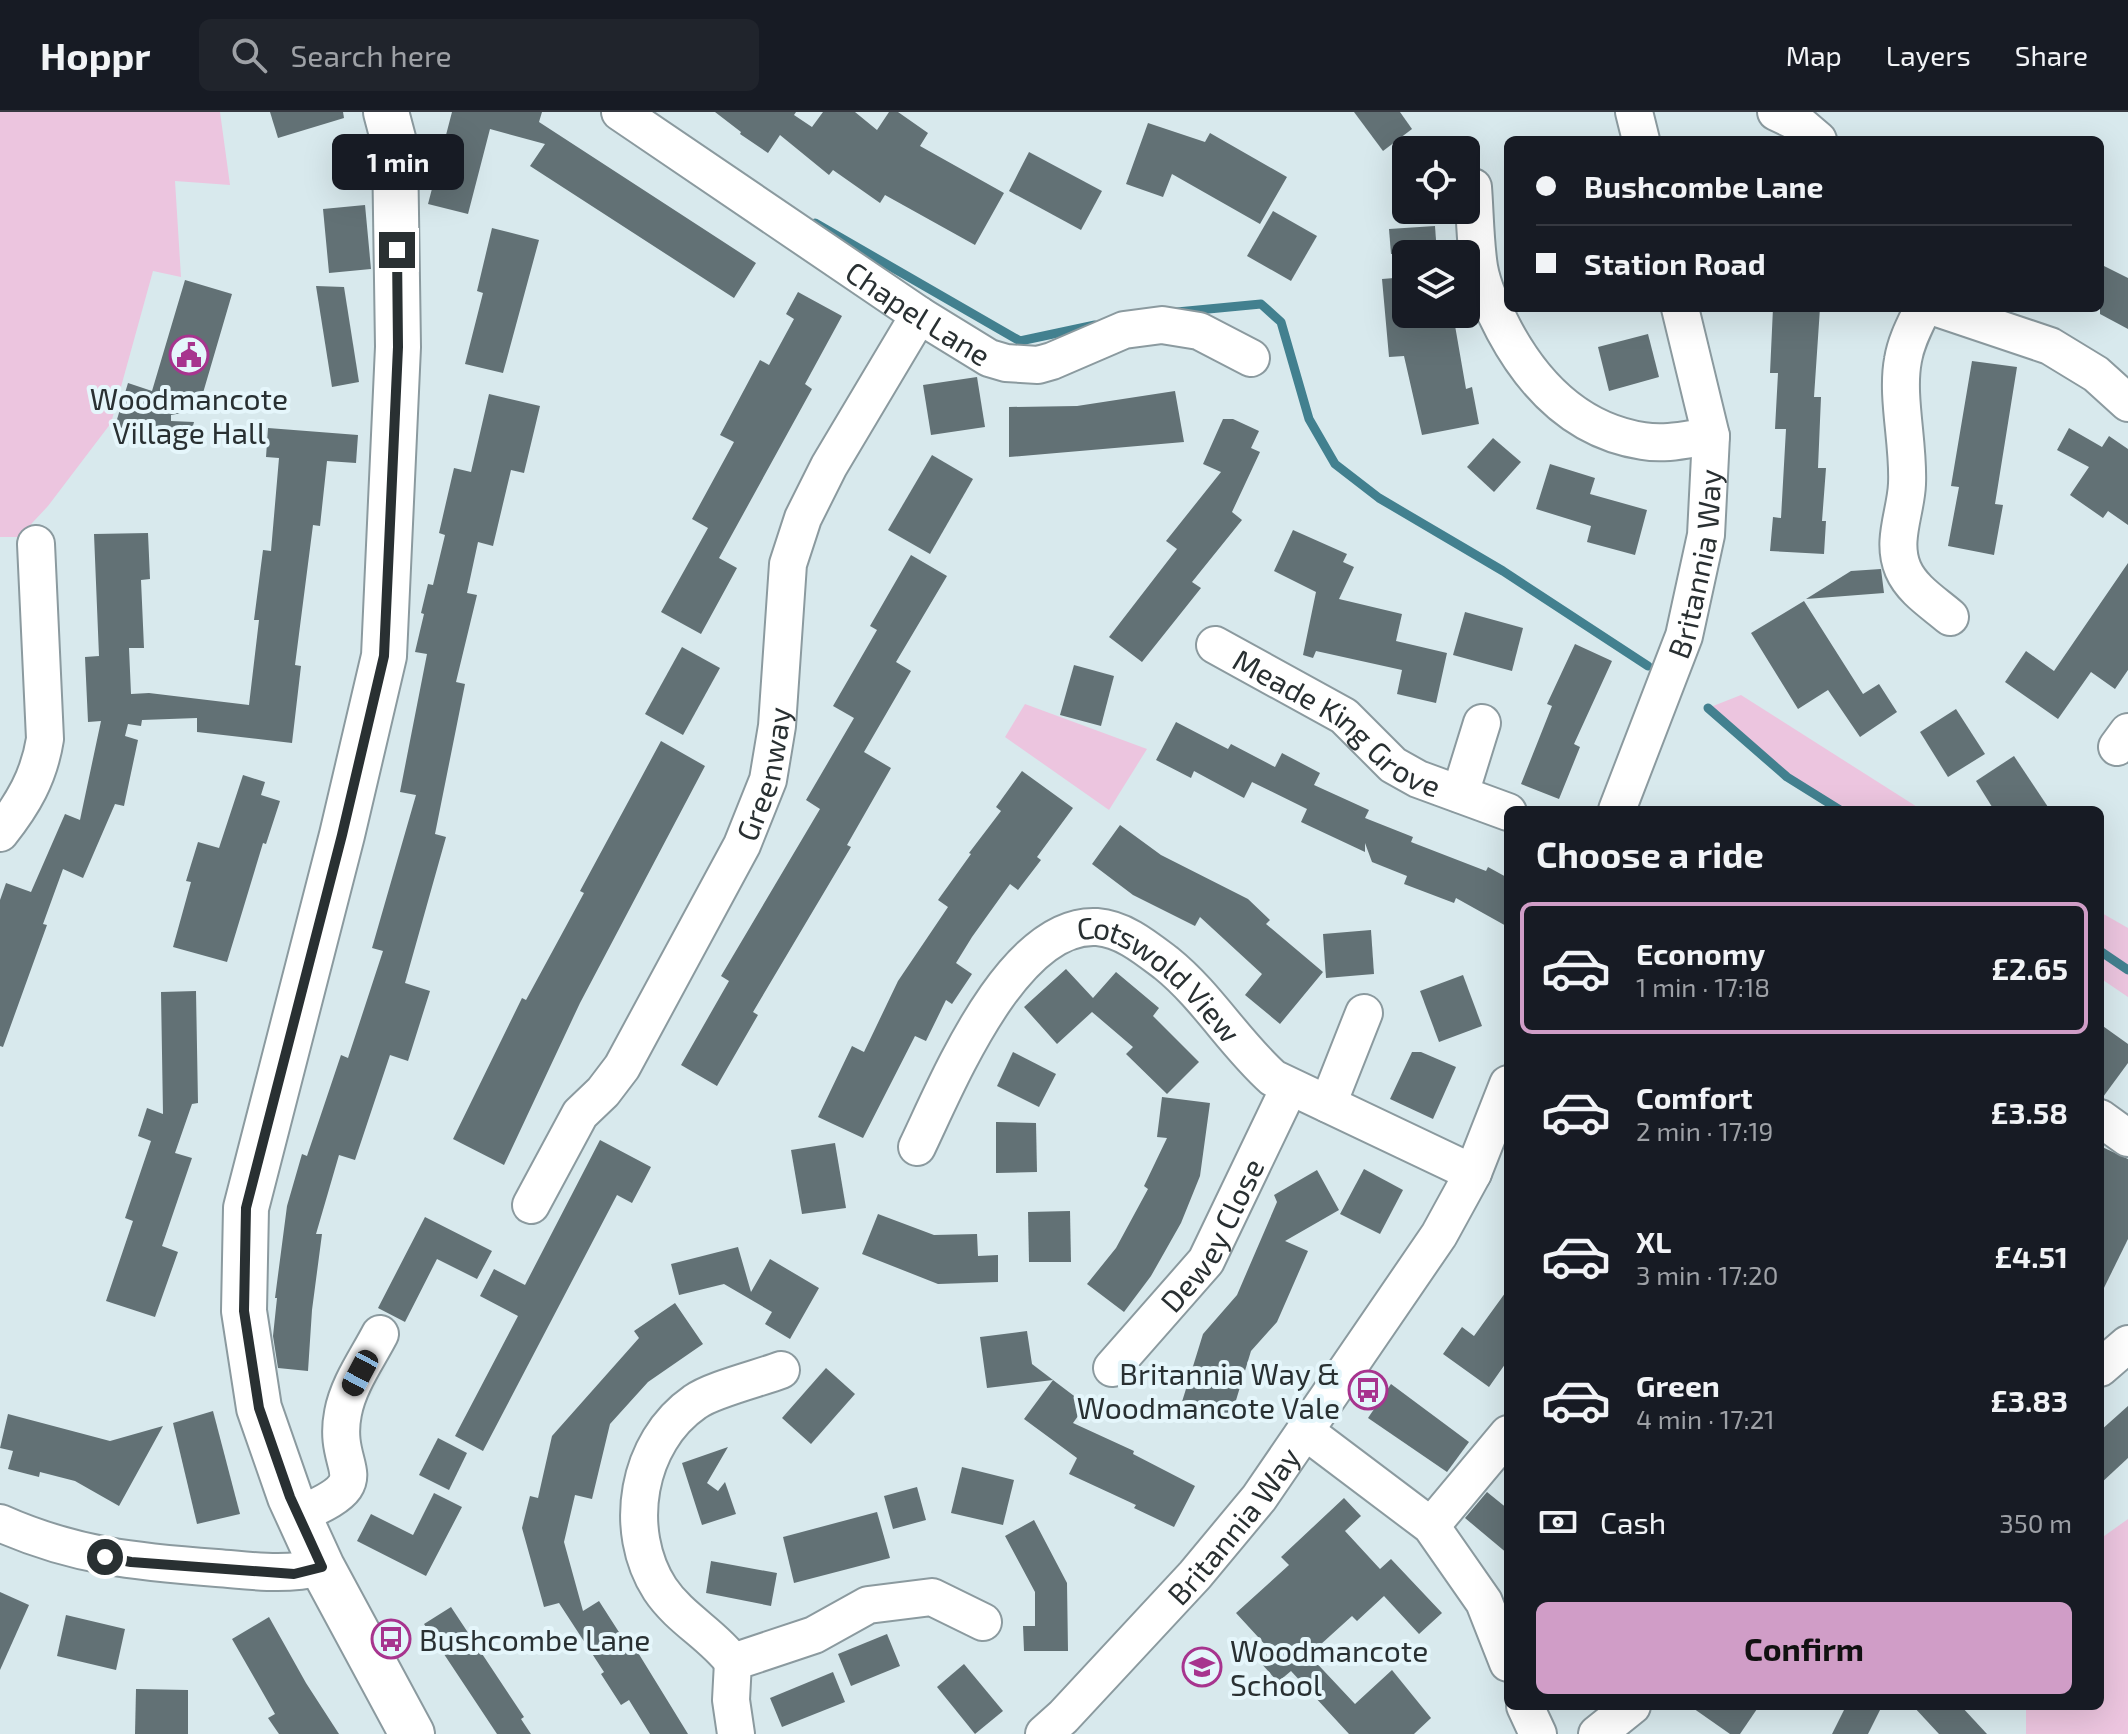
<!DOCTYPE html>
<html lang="en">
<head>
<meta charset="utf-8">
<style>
	body { margin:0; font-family:"Exo 2",sans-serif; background:#20242c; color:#f1f3f6; height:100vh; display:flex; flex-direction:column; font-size:30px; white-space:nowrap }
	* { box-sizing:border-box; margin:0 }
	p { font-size:26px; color:#9ea1a6 }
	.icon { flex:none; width:44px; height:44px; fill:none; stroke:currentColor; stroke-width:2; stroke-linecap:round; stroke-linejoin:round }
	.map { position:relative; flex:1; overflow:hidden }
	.drawer { position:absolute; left:1504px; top:694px; width:600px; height:904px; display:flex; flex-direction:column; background:#171b24; border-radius:12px; box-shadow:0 8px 32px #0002 }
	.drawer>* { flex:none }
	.top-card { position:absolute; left:1504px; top:24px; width:600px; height:176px; border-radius:12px; box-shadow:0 8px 32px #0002; display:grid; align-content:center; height:176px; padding:0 32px; background:#171b24 }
	.buttons { position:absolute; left:1392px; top:24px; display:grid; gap:16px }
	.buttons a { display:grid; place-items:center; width:88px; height:88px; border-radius:12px; background:#171b24; box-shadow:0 8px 32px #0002; font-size:40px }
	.end { position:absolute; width:36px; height:36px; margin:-18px; border:10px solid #293032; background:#fff; box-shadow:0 0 0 4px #fff }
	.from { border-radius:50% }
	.bubble { position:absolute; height:56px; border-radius:12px; background:#171b24; box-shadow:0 8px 32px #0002; font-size:26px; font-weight:700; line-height:56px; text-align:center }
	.car { position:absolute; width:24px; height:48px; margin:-24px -12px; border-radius:10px; box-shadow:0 0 6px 2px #0007; background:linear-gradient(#222 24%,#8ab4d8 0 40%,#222 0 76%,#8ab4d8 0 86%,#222 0) }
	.top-card b { display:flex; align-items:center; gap:28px; height:76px; font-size:30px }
	.top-card b+b { border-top:2px solid #363941 }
	.top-card i { width:20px; height:20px; background:#f1f3f6 }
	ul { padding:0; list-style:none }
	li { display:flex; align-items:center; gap:24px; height:132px; margin:0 16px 12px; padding:0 16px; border:4px solid transparent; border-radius:12px }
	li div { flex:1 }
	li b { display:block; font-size:30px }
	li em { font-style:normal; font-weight:700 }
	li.on { border-color:#d09dc7 }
	li>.icon { width:72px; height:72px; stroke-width:1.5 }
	h2 { padding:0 32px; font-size:36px; line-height:96px }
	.pay { display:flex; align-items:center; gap:20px; height:88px; padding:0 32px; font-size:30px }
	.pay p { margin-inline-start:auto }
	.cta { display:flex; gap:16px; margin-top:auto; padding:16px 32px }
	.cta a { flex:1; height:92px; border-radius:12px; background:#d09dc7; color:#111; font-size:32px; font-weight:700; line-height:92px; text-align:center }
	header { display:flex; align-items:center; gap:48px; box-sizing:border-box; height:112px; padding:0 40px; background:#171b24; border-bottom:2px solid #363941 }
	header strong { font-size:38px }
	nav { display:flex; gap:44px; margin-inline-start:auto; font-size:28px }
	.search { width:560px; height:72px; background:#20242c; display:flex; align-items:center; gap:20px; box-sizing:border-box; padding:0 28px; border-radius:12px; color:#9ea1a6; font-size:30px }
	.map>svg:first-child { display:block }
</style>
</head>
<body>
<header>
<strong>Hoppr</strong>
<div class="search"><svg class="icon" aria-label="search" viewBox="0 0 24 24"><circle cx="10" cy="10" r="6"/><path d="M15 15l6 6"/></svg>Search here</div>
<nav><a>Map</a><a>Layers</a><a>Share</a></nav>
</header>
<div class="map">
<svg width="2128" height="1622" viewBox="0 0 2128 1622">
	<rect width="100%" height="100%" fill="#d8e9ed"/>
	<g fill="#ecc5df">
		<polygon points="0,0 220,0 230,73 175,69 181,165 153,159 111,311 48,394 19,425 0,425"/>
		<polygon points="1741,583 1922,698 1840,698 1787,665 1708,596"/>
		<polygon points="1025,592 1147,637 1109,698 1005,625"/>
		<polygon points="2100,800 2128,816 2128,885 2100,866"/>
		<polygon points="2128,1407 2128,1622 2026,1622 2026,1594 2100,1594 2100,1427"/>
	</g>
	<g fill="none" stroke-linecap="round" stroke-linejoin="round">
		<g stroke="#42808f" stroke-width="9">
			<polyline points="815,111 1020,229 1095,213"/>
			<polyline points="1177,200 1261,192 1281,210 1309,307 1335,352 1379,386 1503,459 1648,554"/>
			<polyline points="1708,596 1787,665 1840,698"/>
			<polyline points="2100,839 2128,858"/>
		</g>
	</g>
	<g fill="#627175">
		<polygon points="270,0 343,0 344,6 278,26"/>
		<polygon points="452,0 542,0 539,10 756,151 734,186 530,54 545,32 490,17 468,102 428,92"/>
		<polygon points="715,0 796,0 794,3 812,15 823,0 855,0 877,18 889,0 898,0 928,21 920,34 1004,81 975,133 885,83 880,91 833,58 829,63 780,23 768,41 740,22 741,20"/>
		<polygon points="1354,0 1400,0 1412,17 1383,39"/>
		<polygon points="1148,11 1205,30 1210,21 1287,65 1260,112 1172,62 1163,85 1126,72"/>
		<polygon points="1029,40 1102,79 1081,118 1009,79"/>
		<polygon points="365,93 371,157 329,161 323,97"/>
		<polygon points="1273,99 1317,124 1291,169 1247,144"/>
		<polygon points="1435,114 1437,142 1391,142 1389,117"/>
		<polygon points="492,116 539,128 503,261 465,252 483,181 477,179"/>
		<polygon points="2100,152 2128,166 2128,217 2100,202"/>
		<polygon points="1406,165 1406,202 1453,202 1466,277 1472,275 1479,312 1422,323 1404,244 1389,245 1382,167"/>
		<polygon points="185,168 232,182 198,298 171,303 171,309 194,310 186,340 138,326 140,321 115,314 128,271 152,279"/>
		<polygon points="316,174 344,175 359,270 332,275"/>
		<polygon points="798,180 842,204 805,272 812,277 719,446 737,456 701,522 661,500 708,416 692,407 734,330 720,323 760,248 769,253 794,207 786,202"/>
		<polygon points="1773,196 1820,196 1814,285 1821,285 1818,356 1826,356 1822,409 1826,409 1824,442 1770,439 1773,405 1781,406 1786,317 1775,317 1778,261 1770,261"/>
		<polygon points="1648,222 1659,265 1609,279 1598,235"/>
		<polygon points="1972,249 2017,255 1995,392 2003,393 1994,443 1948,434 1959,375 1951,374"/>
		<polygon points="977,265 985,315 931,323 923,273"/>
		<polygon points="1175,279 1184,330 1009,345 1009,295 1077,294"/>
		<polygon points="489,282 540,294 524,361 511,358 493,434 478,430 467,481 477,483 456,570 465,572 435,722 446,725 405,871 430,879 408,949 390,943 355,1048 339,1043 316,1122 322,1122 312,1198 308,1259 278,1256 273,1224 277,1186 275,1186 287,1094 302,1042 307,1044 341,943 348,946 383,839 372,836 416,683 400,680 427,542 415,540 424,502 421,501 428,472 433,473 445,423 439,421 454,356 471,360"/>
		<polygon points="1223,307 1233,307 1259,319 1251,336 1260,340 1232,400 1242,408 1192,470 1201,476 1142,550 1109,525 1177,437 1166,429 1221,360 1203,352"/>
		<polygon points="268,316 358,323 356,351 327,349 320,414 313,413 295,553 301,554 292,631 197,620 197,606 142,608 141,614 128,612 125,624 138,628 124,694 115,692 83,766 63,757 43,812 47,813 3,935 0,934 0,788 6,771 31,780 65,702 80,708 101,609 88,610 85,545 99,544 94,422 148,421 150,467 141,468 144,536 129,536 131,582 149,581 249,593 259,508 254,508 263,438 271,439 279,346 266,345"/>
		<polygon points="2069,316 2102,335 2109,324 2128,337 2128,413 2108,399 2103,406 2070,383 2089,355 2057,338"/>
		<polygon points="1493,326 1521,350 1494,380 1467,355"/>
		<polygon points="932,343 973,367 930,442 888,418"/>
		<polygon points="1550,352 1595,366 1590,382 1647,398 1635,443 1587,430 1591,414 1536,397"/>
		<polygon points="1293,418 1347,442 1343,450 1354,455 1339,487 1402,502 1396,529 1447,541 1436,591 1397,582 1402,558 1316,539 1313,546 1303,543 1316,480 1274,459"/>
		<polygon points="911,443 947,464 896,550 911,559 864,640 891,656 847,733 851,735 753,900 758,903 717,974 681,953 729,869 721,864 820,697 806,688 854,606 833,594 877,518 870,514"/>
		<polygon points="2128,451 2128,558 2115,577 2091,560 2058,607 2005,570 2026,539 2054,559"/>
		<polygon points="1881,457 1884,481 1806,487 1851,459"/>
		<polygon points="1804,489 1863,582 1879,572 1897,600 1860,625 1828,578 1798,597 1751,521"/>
		<polygon points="1465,500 1523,516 1512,559 1453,543"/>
		<polygon points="1575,532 1612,549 1574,632 1580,635 1559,687 1521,672 1552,594 1547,592"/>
		<polygon points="682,535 720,556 683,623 645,602"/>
		<polygon points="1074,553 1114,564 1101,614 1060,603"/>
		<polygon points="1956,597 1985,642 1948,665 1920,620"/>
		<polygon points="1176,610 1228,637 1231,632 1275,655 1282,641 1320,661 1314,673 1369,698 1365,706 1413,725 1411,730 1486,759 1488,755 1508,766 1508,815 1456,786 1454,791 1404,772 1407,764 1372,750 1365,731 1365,740 1301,710 1307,697 1252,670 1244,686 1194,659 1191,666 1156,648"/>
		<polygon points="661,629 705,654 580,891 504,1053 453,1027 522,886 526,888 584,781 580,779"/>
		<polygon points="2014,644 2050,698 1994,698 1976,669"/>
		<polygon points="1022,659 1073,696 1037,745 1041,748 1018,778 1010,772 972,825 956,851 972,862 952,892 946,888 926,929 915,924 863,1026 818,1005 852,934 864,940 898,869 948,795 938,788 971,742 969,741 1001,699 996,695"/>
		<polygon points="243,663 265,670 261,683 280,689 266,732 263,731 227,850 173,835 191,770 186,769 198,730 219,736"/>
		<polygon points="1120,713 1161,743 1248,787 1270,808 1266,812 1323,860 1280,912 1245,883 1262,862 1200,805 1195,814 1133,783 1092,752"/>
		<polygon points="1371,818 1374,862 1326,866 1323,822"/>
		<polygon points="1066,857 1093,886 1116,860 1159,896 1153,904 1199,950 1167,982 1126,942 1133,935 1092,900 1057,932 1024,895"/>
		<polygon points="1463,863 1482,914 1439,930 1420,879"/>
		<polygon points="196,879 198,991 192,992 175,1041 192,1046 162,1134 178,1140 155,1205 106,1189 133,1109 125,1106 151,1029 138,1024 147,996 163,1002 161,880"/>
		<polygon points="2100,912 2128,932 2128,951 2103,985 2100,985"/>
		<polygon points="1013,940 1056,962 1039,995 997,974"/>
		<polygon points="1412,940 1421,940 1456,955 1433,1007 1390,987"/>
		<polygon points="1162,985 1210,991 1200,1064 1181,1111 1151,1164 1124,1200 1087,1172 1116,1136 1148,1077 1144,1074 1167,1026 1157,1025"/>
		<polygon points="996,1010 1036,1011 1037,1060 996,1061"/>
		<polygon points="600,1028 651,1055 632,1091 617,1083 483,1339 455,1324 518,1204 480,1184 494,1157 525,1173"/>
		<polygon points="835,1031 846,1096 802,1102 791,1038"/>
		<polygon points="2100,1034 2128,1047 2128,1127 2100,1184"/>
		<polygon points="1364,1057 1403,1078 1380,1122 1340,1102"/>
		<polygon points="1317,1058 1339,1098 1285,1129 1308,1139 1277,1210 1251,1239 1230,1308 1181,1293 1203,1222 1237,1183 1277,1090 1274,1083"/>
		<polygon points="1070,1099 1071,1150 1029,1150 1028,1100"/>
		<polygon points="878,1102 934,1123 977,1122 978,1144 998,1143 998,1170 938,1172 862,1142"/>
		<polygon points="425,1105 492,1139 477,1167 437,1147 405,1210 378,1196"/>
		<polygon points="738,1135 751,1180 770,1147 819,1176 790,1227 765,1212 772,1200 724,1172 679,1183 671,1152"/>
		<polygon points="1508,1177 1508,1248 1489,1275 1443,1242 1462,1215 1474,1224"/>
		<polygon points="675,1191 703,1232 648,1270 610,1312 592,1387 575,1383 564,1430 583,1499 599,1489 633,1542 637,1539 688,1622 650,1622 629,1588 621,1593 601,1562 604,1560 559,1491 544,1495 522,1416 530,1384 538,1386 552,1324 639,1226 634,1219"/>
		<polygon points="1027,1219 1032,1252 1053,1268 987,1276 980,1225"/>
		<polygon points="826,1256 855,1282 811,1332 782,1306"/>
		<polygon points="1053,1268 1086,1293 1073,1311 1134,1339 1133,1342 1195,1374 1174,1415 1134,1396 1136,1393 1069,1362 1077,1346 1024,1307"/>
		<polygon points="1391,1272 1469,1330 1447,1360 1368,1306"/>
		<polygon points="2128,1294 2128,1346 2100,1372 2100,1319"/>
		<polygon points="213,1299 240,1402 197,1412 173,1311"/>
		<polygon points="8,1302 110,1329 163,1314 119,1394 75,1369 40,1360 39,1365 8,1357 13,1339 0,1336"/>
		<polygon points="438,1326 467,1341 449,1378 419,1363"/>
		<polygon points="728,1335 707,1371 718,1379 725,1370 736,1402 702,1413 682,1351"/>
		<polygon points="962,1355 1014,1368 1003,1413 951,1401"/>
		<polygon points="917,1375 926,1408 893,1417 884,1384"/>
		<polygon points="1487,1380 1508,1397 1508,1442 1465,1406"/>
		<polygon points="434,1381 462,1395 426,1464 357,1429 371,1402 413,1423"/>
		<polygon points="1344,1386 1361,1404 1345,1419 1380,1457 1391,1447 1442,1501 1419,1522 1384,1484 1357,1509 1352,1504 1309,1543 1355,1592 1392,1558 1431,1606 1414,1622 1349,1622 1291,1559 1278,1570 1259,1549 1270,1538 1236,1501 1289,1453 1281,1445"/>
		<polygon points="877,1400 890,1446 794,1471 783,1425"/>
		<polygon points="1034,1408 1067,1471 1068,1539 1024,1539 1023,1514 1035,1514 1035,1480 1005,1424"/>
		<polygon points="711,1449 777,1461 771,1494 706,1481"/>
		<polygon points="0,1480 29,1493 0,1558"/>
		<polygon points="451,1495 524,1605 521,1607 531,1622 497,1622 424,1512"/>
		<polygon points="66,1503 125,1517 116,1558 57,1544"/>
		<polygon points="269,1505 306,1571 339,1622 279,1622 268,1606 275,1602 232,1527"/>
		<polygon points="887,1522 900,1554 851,1574 838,1542"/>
		<polygon points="964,1552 1003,1599 975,1622 937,1575"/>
		<polygon points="833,1560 845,1590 782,1615 770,1586"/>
		<polygon points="136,1577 188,1578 188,1622 135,1622"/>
		<polygon points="1690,1594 1759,1594 1740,1622 1730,1622"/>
		<polygon points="1846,1594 1882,1594 1868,1622 1832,1622"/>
		<polygon points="1913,1594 1961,1594 1987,1622 1939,1622"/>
	</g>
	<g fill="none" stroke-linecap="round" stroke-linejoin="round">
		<g stroke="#8b9a9f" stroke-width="40">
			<g id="street">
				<path id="s1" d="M620,0l299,203 70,43 17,5 32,2 14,-4 72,-31 38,-5 37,6 52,27"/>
				<polyline points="1634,0 1641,28"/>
				<polyline points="1776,0 1797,10 1818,28"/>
				<path d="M1473,75c2,26 2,54 6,80 4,23 15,43 25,63 30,56 74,101 139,111 23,4 45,-2 68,-5"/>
				<path d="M1923,196c-8,17 -17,33 -20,52 -7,36 6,84 4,124 -1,28 -16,57 -4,85 9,21 31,34 47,48"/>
				<polyline points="1937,196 2050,234 2096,262 2128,291"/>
				<path id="s2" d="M1215,533l129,71 49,49 25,14 90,33"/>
				<polyline points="2117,635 2128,620"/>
				<polyline points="1460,682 1482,611"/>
				<path id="s3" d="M1617,698l67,-174 22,-101 5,-99 -31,-128"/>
				<path d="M0,721c23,-29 39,-56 45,-94l-9,-195"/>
				<polyline points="1328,992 1364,901"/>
				<polyline points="2100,1006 2128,1026"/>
				<path id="s4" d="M917,1035c30,-62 95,-225 180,-220 26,2 48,20 69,36 41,33 68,80 107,115l200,95"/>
				<path id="s5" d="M531,1093l49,-91 23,-22 19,-25 120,-222 26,-65 9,-54 11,-162 15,-46 26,-52 90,-151"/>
				<path id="s6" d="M1112,1256l94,-107 83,-173"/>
				<polyline points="2100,1256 2128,1232"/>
				<polyline points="1305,1319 1431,1414 1484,1490 1508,1551"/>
				<path d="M298,1403c86,-36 33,-41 45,-102 5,-28 24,-54 37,-79"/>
				<path d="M0,1411c74,33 137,39 217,45 38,3 67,8 105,-1"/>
				<polyline points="1431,1414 1508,1322"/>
				<path d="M733,1550c-21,-28 -53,-43 -73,-73 -38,-59 -23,-147 35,-187 16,-12 65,-24 86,-32"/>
				<polyline points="1525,1594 1538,1622"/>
				<polyline points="736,1622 731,1588 733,1550 814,1523 868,1493 932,1485 983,1510"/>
				<path id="s7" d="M1044,1622l19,-17 132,-142 64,-77 180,-263 34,-62 35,-89"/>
				<polyline points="1597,1622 1632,1594"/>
			</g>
		</g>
		<g stroke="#8b9a9f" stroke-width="48">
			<polyline id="secondary" points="386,0 395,34 398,235 384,544 342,723 246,1096 244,1199 259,1296 290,1385 322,1455 412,1622"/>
		</g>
		<use href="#street" stroke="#fff" stroke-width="36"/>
		<use href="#secondary" stroke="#fff" stroke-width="44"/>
	</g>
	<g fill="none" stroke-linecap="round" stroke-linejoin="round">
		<polyline stroke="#293032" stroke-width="10" points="105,1445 131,1450 294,1462 322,1455 290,1385 259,1296 244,1199 246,1096 342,723 384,544 398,235 397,138"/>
	</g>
	<defs>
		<g id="civic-ring" transform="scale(2)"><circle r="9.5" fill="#e5f6fb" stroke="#a7348e" stroke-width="1.5"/><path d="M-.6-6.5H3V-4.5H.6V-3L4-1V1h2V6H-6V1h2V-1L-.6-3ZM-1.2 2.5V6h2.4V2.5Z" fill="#a7348e"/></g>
		<g id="bus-ring" transform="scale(2)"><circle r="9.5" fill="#e5f6fb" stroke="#a7348e" stroke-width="1.5"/><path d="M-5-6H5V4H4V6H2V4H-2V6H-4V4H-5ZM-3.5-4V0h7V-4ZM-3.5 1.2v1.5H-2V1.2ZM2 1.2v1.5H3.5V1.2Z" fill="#a7348e"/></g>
		<g id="school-ring" transform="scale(2)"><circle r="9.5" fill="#e5f6fb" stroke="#a7348e" stroke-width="1.5"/><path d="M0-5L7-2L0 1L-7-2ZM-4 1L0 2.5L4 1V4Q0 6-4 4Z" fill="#a7348e"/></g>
	</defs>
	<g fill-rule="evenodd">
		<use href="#civic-ring" x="189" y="243"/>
		<use href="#bus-ring" x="1368" y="1278"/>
		<use href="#bus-ring" x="391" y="1527"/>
		<use href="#school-ring" x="1202" y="1555"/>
	</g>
	<g text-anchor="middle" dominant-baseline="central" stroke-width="8" stroke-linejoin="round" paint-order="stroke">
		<g font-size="30" fill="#293032" stroke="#e5f6fb">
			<text stroke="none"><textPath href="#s1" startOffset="360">Chapel Lane</textPath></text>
			<text stroke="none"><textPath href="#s3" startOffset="260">Britannia Way</textPath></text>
			<text stroke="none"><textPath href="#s2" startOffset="146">Meade King Grove</textPath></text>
			<text stroke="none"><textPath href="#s5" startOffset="494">Greenway</textPath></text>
			<text stroke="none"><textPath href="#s4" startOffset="378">Cotswold View</textPath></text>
			<text stroke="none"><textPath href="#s6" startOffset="168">Dewey Close</textPath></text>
			<text stroke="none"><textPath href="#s7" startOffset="282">Britannia Way</textPath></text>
		</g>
		<g font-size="30" fill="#293032" stroke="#e5f6fb" text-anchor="start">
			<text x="189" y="286" text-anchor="middle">Woodmancote<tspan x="189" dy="34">Village Hall</tspan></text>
			<text x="1340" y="1261" text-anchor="end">Britannia Way &amp;<tspan x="1340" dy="34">Woodmancote Vale</tspan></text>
			<text x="419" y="1527">Bushcombe Lane</text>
			<text x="1230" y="1538">Woodmancote<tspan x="1230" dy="34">School</tspan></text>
		</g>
	</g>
</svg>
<div class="buttons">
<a><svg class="icon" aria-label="locate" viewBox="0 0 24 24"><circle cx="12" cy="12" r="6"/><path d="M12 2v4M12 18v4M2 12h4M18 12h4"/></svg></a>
<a><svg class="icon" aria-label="layers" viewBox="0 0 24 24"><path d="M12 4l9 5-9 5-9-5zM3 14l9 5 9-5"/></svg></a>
</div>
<i class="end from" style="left:105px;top:1445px"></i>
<i class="end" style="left:397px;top:138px"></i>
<div class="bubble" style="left:332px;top:22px;width:132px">1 min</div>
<i class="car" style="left:360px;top:1261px;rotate:208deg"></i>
<div class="top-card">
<b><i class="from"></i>Bushcombe Lane</b>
<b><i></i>Station Road</b>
</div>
<section class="drawer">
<h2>Choose a ride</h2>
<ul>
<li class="on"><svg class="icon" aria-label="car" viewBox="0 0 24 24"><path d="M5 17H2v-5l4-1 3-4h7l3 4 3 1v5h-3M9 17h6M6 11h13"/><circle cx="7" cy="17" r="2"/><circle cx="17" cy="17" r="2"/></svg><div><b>Economy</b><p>1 min · 17:18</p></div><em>£2.65</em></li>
<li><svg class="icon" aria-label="car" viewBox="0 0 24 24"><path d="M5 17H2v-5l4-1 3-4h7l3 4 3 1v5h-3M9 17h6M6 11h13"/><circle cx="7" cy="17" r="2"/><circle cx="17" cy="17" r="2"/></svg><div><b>Comfort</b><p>2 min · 17:19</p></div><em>£3.58</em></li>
<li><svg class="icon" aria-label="car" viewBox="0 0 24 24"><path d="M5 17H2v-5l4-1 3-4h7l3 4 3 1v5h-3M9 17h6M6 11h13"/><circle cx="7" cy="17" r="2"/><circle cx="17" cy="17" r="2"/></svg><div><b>XL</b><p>3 min · 17:20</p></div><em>£4.51</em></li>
<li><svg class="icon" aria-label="car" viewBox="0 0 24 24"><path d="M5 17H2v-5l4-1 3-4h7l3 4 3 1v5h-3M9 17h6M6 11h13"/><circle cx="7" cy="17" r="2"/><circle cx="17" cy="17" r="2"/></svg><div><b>Green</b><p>4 min · 17:21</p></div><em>£3.83</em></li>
</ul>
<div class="pay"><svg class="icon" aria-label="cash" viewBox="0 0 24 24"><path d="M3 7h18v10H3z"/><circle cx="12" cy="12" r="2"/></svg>Cash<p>350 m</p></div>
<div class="cta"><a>Confirm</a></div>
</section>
</div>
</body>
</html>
